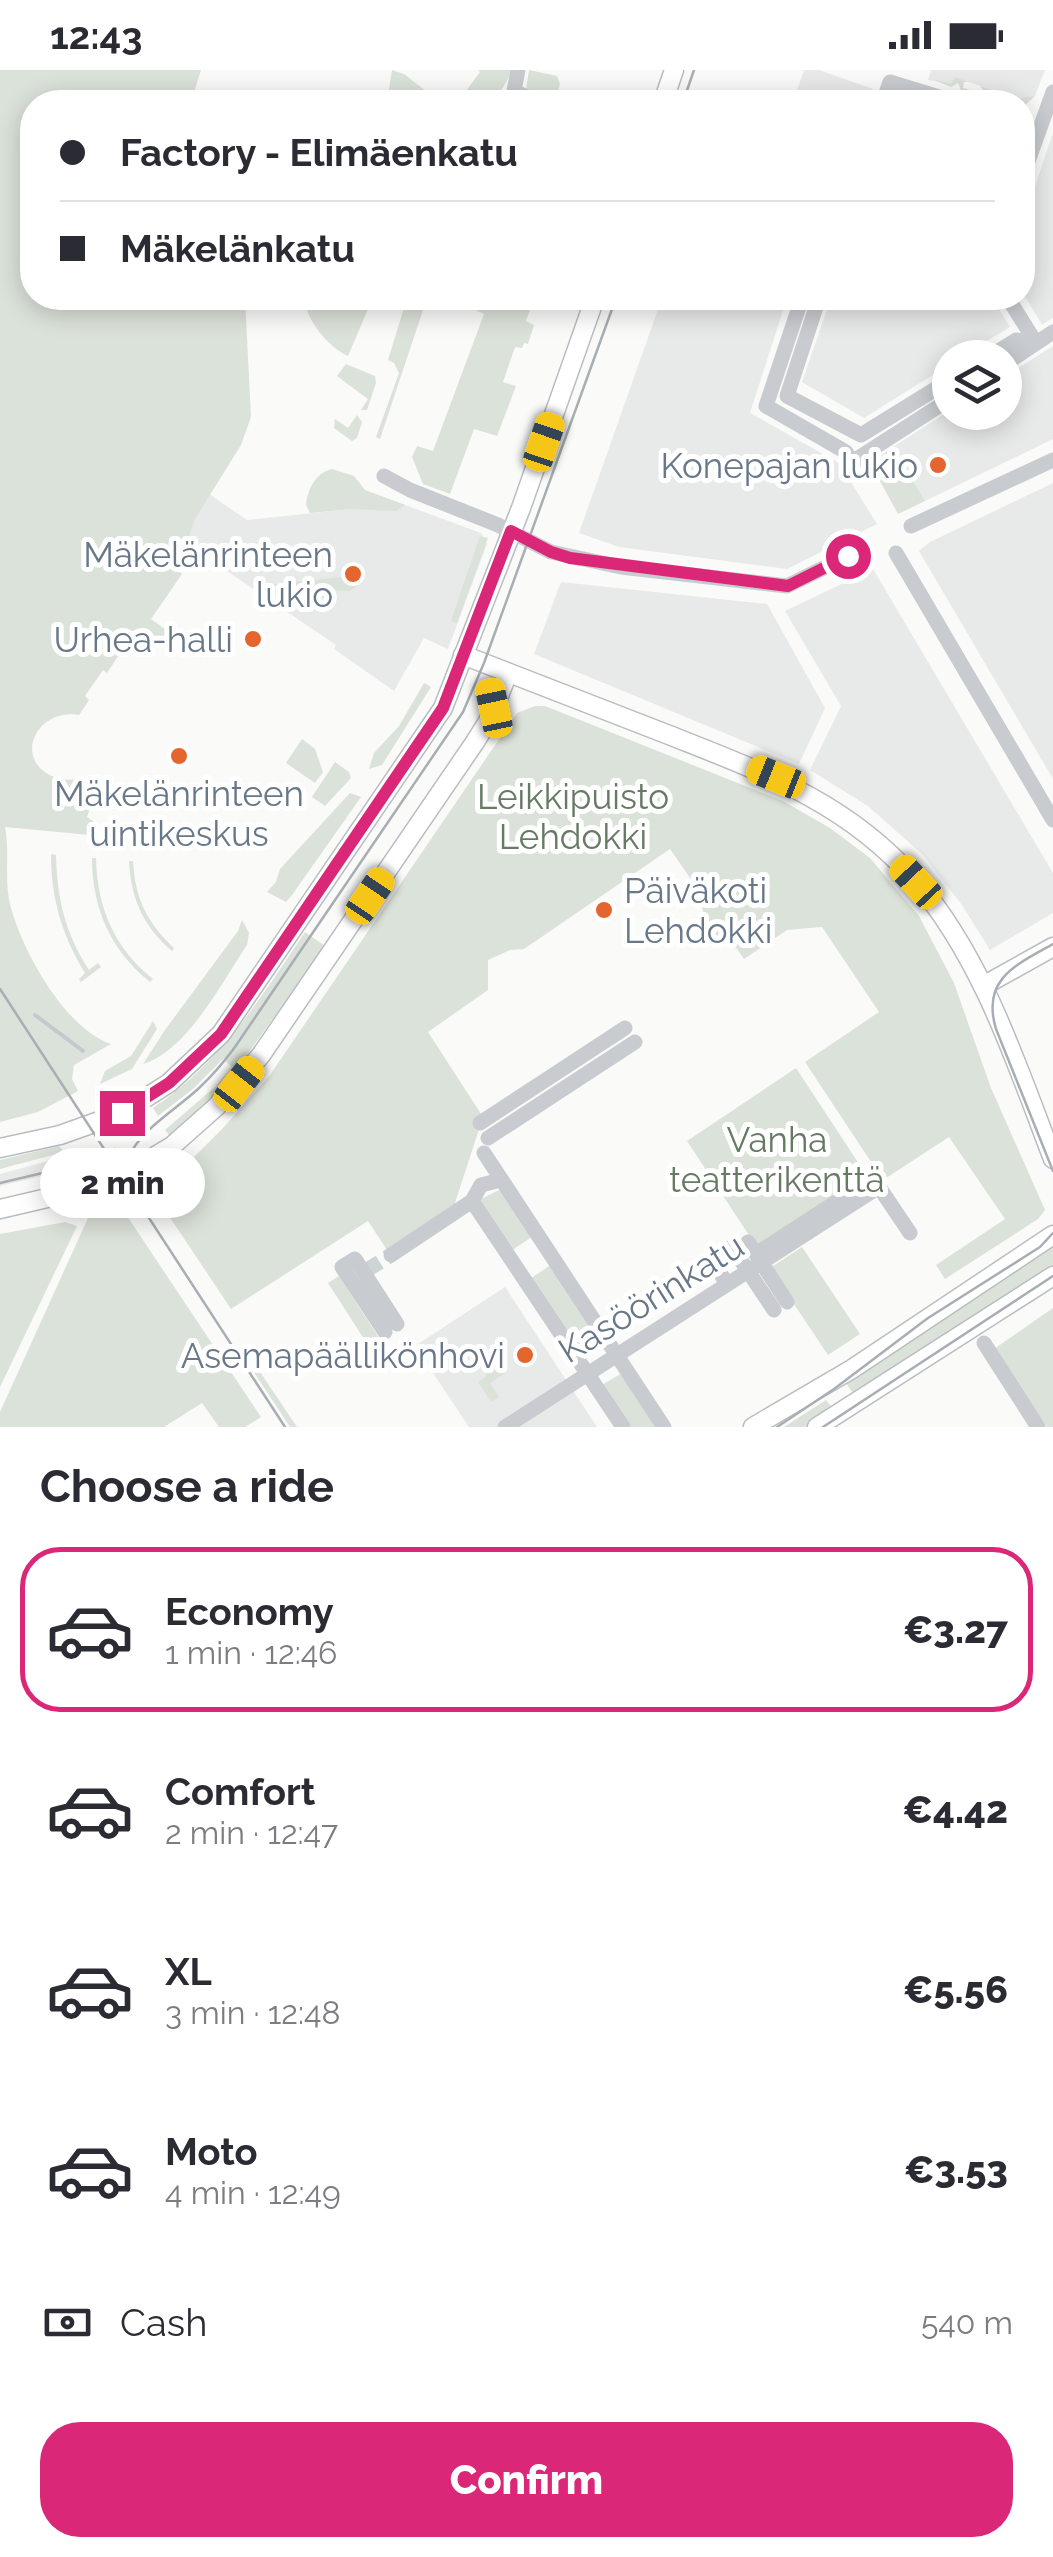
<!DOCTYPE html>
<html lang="en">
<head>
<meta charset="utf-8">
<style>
	body { margin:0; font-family:Raleway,sans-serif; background:#f2f2f3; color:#2b2b33; height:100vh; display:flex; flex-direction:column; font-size:38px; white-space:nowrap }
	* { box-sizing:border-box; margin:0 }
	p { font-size:32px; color:#7c7c81 }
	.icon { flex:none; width:55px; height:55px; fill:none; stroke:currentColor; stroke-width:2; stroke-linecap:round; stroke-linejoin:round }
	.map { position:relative; height:1357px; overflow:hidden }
	.details { display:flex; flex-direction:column; background:#fff; flex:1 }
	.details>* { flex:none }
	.guide { position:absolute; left:20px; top:20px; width:1015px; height:220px; border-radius:40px; box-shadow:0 5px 25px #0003; display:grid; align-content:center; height:220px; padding:0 40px; background:#fff }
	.tools { position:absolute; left:932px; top:270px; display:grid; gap:20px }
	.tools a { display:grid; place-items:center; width:90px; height:90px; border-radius:50%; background:#fff; box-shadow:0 5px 25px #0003; font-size:50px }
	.end { position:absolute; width:45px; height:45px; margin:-22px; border:12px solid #db2777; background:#fff; box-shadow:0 0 0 5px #fff }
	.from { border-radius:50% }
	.bubble { position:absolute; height:70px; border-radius:35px; background:#fff; box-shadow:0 5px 25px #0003; font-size:32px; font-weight:800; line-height:70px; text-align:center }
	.car { position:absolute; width:30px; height:60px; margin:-30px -15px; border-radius:12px; box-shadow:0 0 8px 2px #0007; background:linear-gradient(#f5c518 24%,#345 0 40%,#f5c518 0 76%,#345 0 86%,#f5c518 0) }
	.guide b { display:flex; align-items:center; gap:35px; height:95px; font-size:38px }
	.guide b+b { border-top:2px solid #e1e1e2 }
	.guide i { width:25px; height:25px; background:#2b2b33 }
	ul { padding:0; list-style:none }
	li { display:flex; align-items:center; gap:30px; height:165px; margin:0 20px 15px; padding:0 20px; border:5px solid transparent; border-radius:40px }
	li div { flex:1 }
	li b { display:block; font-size:38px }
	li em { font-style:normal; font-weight:800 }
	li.current { border-color:#db2777 }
	li>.icon { width:90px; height:90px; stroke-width:1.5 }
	h2 { padding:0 40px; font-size:45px; line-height:120px }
	.pay { display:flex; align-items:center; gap:25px; height:110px; padding:0 40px; font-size:38px }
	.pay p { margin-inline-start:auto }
	.primary-button { display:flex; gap:20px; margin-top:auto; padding:20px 40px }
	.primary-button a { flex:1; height:115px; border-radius:40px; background:#db2777; color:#fff; font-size:40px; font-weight:800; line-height:115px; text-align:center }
	.status { display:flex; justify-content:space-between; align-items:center; height:70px; padding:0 50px; background:#fff; direction:ltr }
	.status svg { height:28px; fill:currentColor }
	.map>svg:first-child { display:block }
</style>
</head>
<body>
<div class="status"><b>12:43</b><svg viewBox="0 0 49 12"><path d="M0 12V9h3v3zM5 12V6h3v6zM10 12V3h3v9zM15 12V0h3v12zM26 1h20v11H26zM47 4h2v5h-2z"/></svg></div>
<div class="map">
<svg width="1053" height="1357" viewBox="0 0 1053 1357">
	<rect width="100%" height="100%" fill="#fafaf8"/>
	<g fill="#e8e9e9">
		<polygon points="804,0 819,0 873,19 868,32 793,32"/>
		<polygon points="931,0 1045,0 1035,26 1018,28 956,8 951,14 928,10"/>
		<polygon points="1053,63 1053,248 1042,255 1023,223 1023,152"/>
		<polygon points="662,228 787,228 750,343 839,393 877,454 787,499 619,477 579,463"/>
		<polygon points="831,228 992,228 1010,257 960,287 950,288 950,294 864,348 802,312"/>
		<polygon points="1053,276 1053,369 925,431 893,377 950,340 1005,342 1005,306"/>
		<polygon points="1053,413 1053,709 919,481 930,472"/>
		<polygon points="359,418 481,463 487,474 448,579 424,568 394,621 334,579 336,575 187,474 195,449 209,424 247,450 352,439"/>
		<polygon points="873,499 1053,803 1053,843 990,880 962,835 922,784 868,736 810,700 841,636 785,541"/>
		<polygon points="561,512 767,534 825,638 799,694 534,584"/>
		<polygon points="78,1083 86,1096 0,1116 0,1104"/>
		<polygon points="505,1217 597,1357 469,1357 415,1276"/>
	</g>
	<g fill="#dbe2d9">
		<path d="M0,0h201l-6,19 2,13h-165v196h213l6,119 -10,28 -46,74 -17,52 4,3 -31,45 18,13 -3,4 -14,1 7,6 -13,13 -20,-12 -19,29 -4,-3 -18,26 4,4 -10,15c-43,-7 -67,45 -25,62 10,4 22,2 32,2l1,25 3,4 -3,9 10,7 -7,11 -85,-8c5,26 -1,51 5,77 11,45 55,125 101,140l-37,21 -2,14 6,12 -40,21 -38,10z"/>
		<polygon points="392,0 404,4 440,32 387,32"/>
		<path d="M478,0h33c-12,39 -35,32 -69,32l12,-9 7,5 19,-26z"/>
		<polygon points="529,0 557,6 560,14 555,30 526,20"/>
		<polygon points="955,7 968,12 964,12 963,18 987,25 980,16 1018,28 1035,26 1023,37 1022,32 998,32 961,20 958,13 951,17 934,10 951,14"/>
		<path d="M305,228h40l8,5 4,-5 11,11 -20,47c-19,-8 -44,-38 -43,-58z"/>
		<polygon points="407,228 427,228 380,369 376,367 399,303 394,293 388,290"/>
		<polygon points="474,228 509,240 516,228 544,228 540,239 531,237 526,251 534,255 528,274 524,273 522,278 515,277 503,312 516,316 497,366 474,359 450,424 423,414 412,387 417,376 433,381 484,244 471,238"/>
		<polygon points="346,294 375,306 376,313 367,340 361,340 368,329 337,306"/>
		<polygon points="357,345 362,352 357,368 352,371 334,358 335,349 348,358"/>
		<polygon points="893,377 925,431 898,444 875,402 878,388"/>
		<path d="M332,399l22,7 11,14 40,15 -9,6 -44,-2 -42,4 -4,-8c2,-16 9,-32 26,-36z"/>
		<polygon points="480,466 488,468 457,553 451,551"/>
		<polygon points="360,505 358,516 350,521 266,515"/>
		<polygon points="424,613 431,617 382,695 369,699 374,683 399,656"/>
		<path d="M535,636h10l238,95 47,27 40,30 49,58 35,67 37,105 54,122 -7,9 -93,60 -9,-14 69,-46 -56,-82 -66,43 -78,-118 74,-50 -57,-85 -35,3 -43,29 -16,-23 -4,6c-12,-10 -21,-22 -22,-38l4,-3 -36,-52 -146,100 -14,1 -22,10v30l-60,42 55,85 -29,89 -67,44 -19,-29 -137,88 -78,-117 26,-20 44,-44 47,-53 247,-362z"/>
		<polygon points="302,669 315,679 323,702 315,713 286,693"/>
		<polygon points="335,692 349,702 351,708 325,736 312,727"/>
		<polygon points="350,723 361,727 292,825 286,832 267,822 276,812 280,799"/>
		<path d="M51,784l5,1c1,43 9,78 33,115l9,-7 3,4 -20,15 -2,-3 6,-6c-23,-38 -34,-74 -34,-119z"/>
		<path d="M92,788h4c1,49 18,90 57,121l-3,3c-39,-31 -58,-74 -58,-124z"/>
		<path d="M129,791h4c2,37 14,62 41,87l-2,3c-29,-25 -41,-52 -43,-90z"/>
		<path d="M242,850l7,13 -2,12c-25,37 -60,106 -104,119l22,-34 73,-99z"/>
		<path d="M305,862l20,14 -89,124 -25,30 -41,36 -5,-6 51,-44 16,-19 -9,-8 -30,30 -35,27 -5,-8c67,-45 108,-110 152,-176z"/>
		<polygon points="153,951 157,959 132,999 100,1014 105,1001 131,986"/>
		<polygon points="796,998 867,1106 758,1179 687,1071"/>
		<polygon points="59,1076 64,1082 0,1099 0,1090"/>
		<polygon points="501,1119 533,1166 511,1181 482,1137 481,1129"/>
		<polygon points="125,1143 261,1347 245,1357 219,1357 202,1333 164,1357 0,1357 0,1342 88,1148"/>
		<polygon points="65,1152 77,1156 0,1317 0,1164"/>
		<polygon points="1053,1173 1053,1198 856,1328 844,1310"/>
		<polygon points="802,1177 860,1264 828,1285 770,1198"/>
		<polygon points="552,1194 605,1275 583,1289 530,1209"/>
		<polygon points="339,1206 379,1268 368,1275 328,1213"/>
		<polygon points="1053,1238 1053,1357 1047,1357 994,1279"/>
		<polygon points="496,1289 505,1303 490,1313 499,1327 491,1332 478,1312 487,1306 482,1298"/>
		<polygon points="252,1290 297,1357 290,1357 248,1293"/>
		<polygon points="622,1303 658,1357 631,1357 602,1315"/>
		<polygon points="826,1330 833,1339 805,1357 784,1357"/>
	</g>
	<polygon fill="#c1cacf" points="520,717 538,731 526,745 509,732"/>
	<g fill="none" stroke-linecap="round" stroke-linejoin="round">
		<polyline stroke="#c1cacf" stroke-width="4" points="35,945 83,981"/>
		<polyline stroke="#ced3d7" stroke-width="15" stroke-dasharray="15 8" stroke-linecap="butt" points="367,1200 391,1185"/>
		<g stroke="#b9bdc1" stroke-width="21">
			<g id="major">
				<polyline points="663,32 674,0"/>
				<path d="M463,585c69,27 138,53 206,80 93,37 178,67 246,145 68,79 101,183 138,279"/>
				<polyline points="983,916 1053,877"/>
				<polyline points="0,1078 60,1065 122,1043 169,1013 221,964 443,638 521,438 595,228"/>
				<polyline points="0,1139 90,1118 122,1106 172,1076 216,1037 261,985 475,672 490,648 508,603"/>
				<polyline points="753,1357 852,1299 1053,1165"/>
				<polyline points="817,1357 1053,1206"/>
			</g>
		</g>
		<g stroke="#c8cbcf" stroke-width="15">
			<polyline points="518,0 514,21 537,32"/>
			<polyline points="883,32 890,12 955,32"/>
			<polyline points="1022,108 1053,22"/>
			<polyline points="802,228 766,336 846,382 852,392 950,329"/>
			<polyline points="819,228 787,326 861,365 950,310"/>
			<polyline points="1008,228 1036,273"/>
			<polyline points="987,288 1016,270 1036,273"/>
			<polyline points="1005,294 1053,262"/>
			<polyline points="384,406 410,420 498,455 551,482 621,497 787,516 848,486"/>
			<polyline points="911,456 1053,390"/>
			<polyline points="896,483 1053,750"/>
			<polyline points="480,1053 625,958"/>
			<polyline points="488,1068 635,972"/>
			<polyline points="484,1083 664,1357"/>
			<polyline points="501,1110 481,1115 472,1131 623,1357"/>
			<polyline points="748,1172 787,1232"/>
			<polyline points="756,1184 873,1108 910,1163"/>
			<polyline points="391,1185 472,1131"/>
			<polyline points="712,1190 732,1177 774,1240"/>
			<polyline points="699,1195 712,1190 727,1214"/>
			<polyline points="385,1262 342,1197 355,1189 397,1254"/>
			<polyline points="984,1273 1038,1357"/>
			<polyline points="505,1357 879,1117"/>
		</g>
		<use href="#major" stroke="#fff" stroke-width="18"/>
		<g stroke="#a8aeb4" stroke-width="2.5">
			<polyline points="683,32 694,0"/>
			<path d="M1053,874c-37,21 -72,35 -57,85l57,142"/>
			<polyline points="0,919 285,1357"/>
			<polyline points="0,1113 72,1096 115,1079"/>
			<path d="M134,1138c-32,-59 28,-86 64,-119 14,-13 26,-27 37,-42l228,-335 21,-49 132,-365"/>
			<polyline points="777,1357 834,1319 928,1248 1040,1177 1053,1163"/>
			<polyline points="823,1357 1053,1206"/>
		</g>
	</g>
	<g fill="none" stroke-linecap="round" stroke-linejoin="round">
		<polyline stroke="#db2777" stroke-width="12" points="122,1043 169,1013 221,964 443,638 511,461 551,482 570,488 788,516 848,486"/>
	</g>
	<g fill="#e4652d" stroke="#fff" stroke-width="4">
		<circle cx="938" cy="395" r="10"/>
		<circle cx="353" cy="504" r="10"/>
		<circle cx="253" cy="569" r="10"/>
		<circle cx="179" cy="686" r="10"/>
		<circle cx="604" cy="840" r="10"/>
		<circle cx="525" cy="1285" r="10"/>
	</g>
	<g text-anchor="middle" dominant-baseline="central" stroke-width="10" stroke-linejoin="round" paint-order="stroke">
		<g font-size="35" fill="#697889" stroke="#fff" text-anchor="end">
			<text x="918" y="395">Konepajan lukio</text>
			<text x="333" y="484">Mäkelänrinteen<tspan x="333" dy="40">lukio</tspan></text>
			<text x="233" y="569">Urhea-halli</text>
			<text x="179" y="723" text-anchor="middle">Mäkelänrinteen<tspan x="179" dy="40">uintikeskus</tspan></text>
			<text x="624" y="820" text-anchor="start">Päiväkoti<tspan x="624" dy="40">Lehdokki</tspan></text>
			<text x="505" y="1285">Asemapäällikönhovi</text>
		</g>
		<g font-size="35" fill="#667a64" stroke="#fff">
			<text x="573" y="726">Leikkipuisto<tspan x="573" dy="40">Lehdokki</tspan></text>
			<text x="777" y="1069">Vanha<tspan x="777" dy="40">teatterikenttä</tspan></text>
		</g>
		<g font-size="35" fill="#697889" stroke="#fff">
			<text transform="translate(651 1228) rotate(-32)">Kasöörinkatu</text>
		</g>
	</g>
</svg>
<div class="tools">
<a><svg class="icon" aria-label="layers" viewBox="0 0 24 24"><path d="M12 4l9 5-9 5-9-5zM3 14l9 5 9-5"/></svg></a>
</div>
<i class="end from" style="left:848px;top:486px"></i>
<i class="end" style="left:122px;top:1043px"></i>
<div class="bubble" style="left:40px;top:1078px;width:165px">2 min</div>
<i class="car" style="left:544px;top:372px;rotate:19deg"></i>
<i class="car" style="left:494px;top:638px;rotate:348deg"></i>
<i class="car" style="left:776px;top:707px;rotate:292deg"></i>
<i class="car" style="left:916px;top:812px;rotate:317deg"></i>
<i class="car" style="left:370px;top:826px;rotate:34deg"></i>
<i class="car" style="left:239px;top:1014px;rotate:38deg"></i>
<div class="guide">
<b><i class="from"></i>Factory - Elimäenkatu</b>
<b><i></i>Mäkelänkatu</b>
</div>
</div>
<section class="details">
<h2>Choose a ride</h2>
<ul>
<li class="current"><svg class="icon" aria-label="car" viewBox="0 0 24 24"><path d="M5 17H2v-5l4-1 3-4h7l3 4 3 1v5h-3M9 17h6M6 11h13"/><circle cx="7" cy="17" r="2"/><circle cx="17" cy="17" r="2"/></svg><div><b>Economy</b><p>1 min · 12:46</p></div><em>€3.27</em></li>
<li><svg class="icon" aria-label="car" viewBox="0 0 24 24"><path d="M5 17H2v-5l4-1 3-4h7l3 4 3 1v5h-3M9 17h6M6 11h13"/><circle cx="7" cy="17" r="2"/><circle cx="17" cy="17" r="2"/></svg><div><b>Comfort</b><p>2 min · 12:47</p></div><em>€4.42</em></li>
<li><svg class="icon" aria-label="car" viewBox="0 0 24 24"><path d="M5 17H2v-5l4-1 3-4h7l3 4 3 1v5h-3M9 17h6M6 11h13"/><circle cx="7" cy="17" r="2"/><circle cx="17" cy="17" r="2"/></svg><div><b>XL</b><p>3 min · 12:48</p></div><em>€5.56</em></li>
<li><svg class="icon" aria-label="car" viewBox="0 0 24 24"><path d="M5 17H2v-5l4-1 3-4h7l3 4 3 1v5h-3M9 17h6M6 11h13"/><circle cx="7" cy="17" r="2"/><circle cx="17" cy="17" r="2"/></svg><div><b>Moto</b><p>4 min · 12:49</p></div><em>€3.53</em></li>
</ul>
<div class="pay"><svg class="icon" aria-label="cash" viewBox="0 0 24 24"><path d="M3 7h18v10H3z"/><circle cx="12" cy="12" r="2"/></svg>Cash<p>540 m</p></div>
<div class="primary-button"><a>Confirm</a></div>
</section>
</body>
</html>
